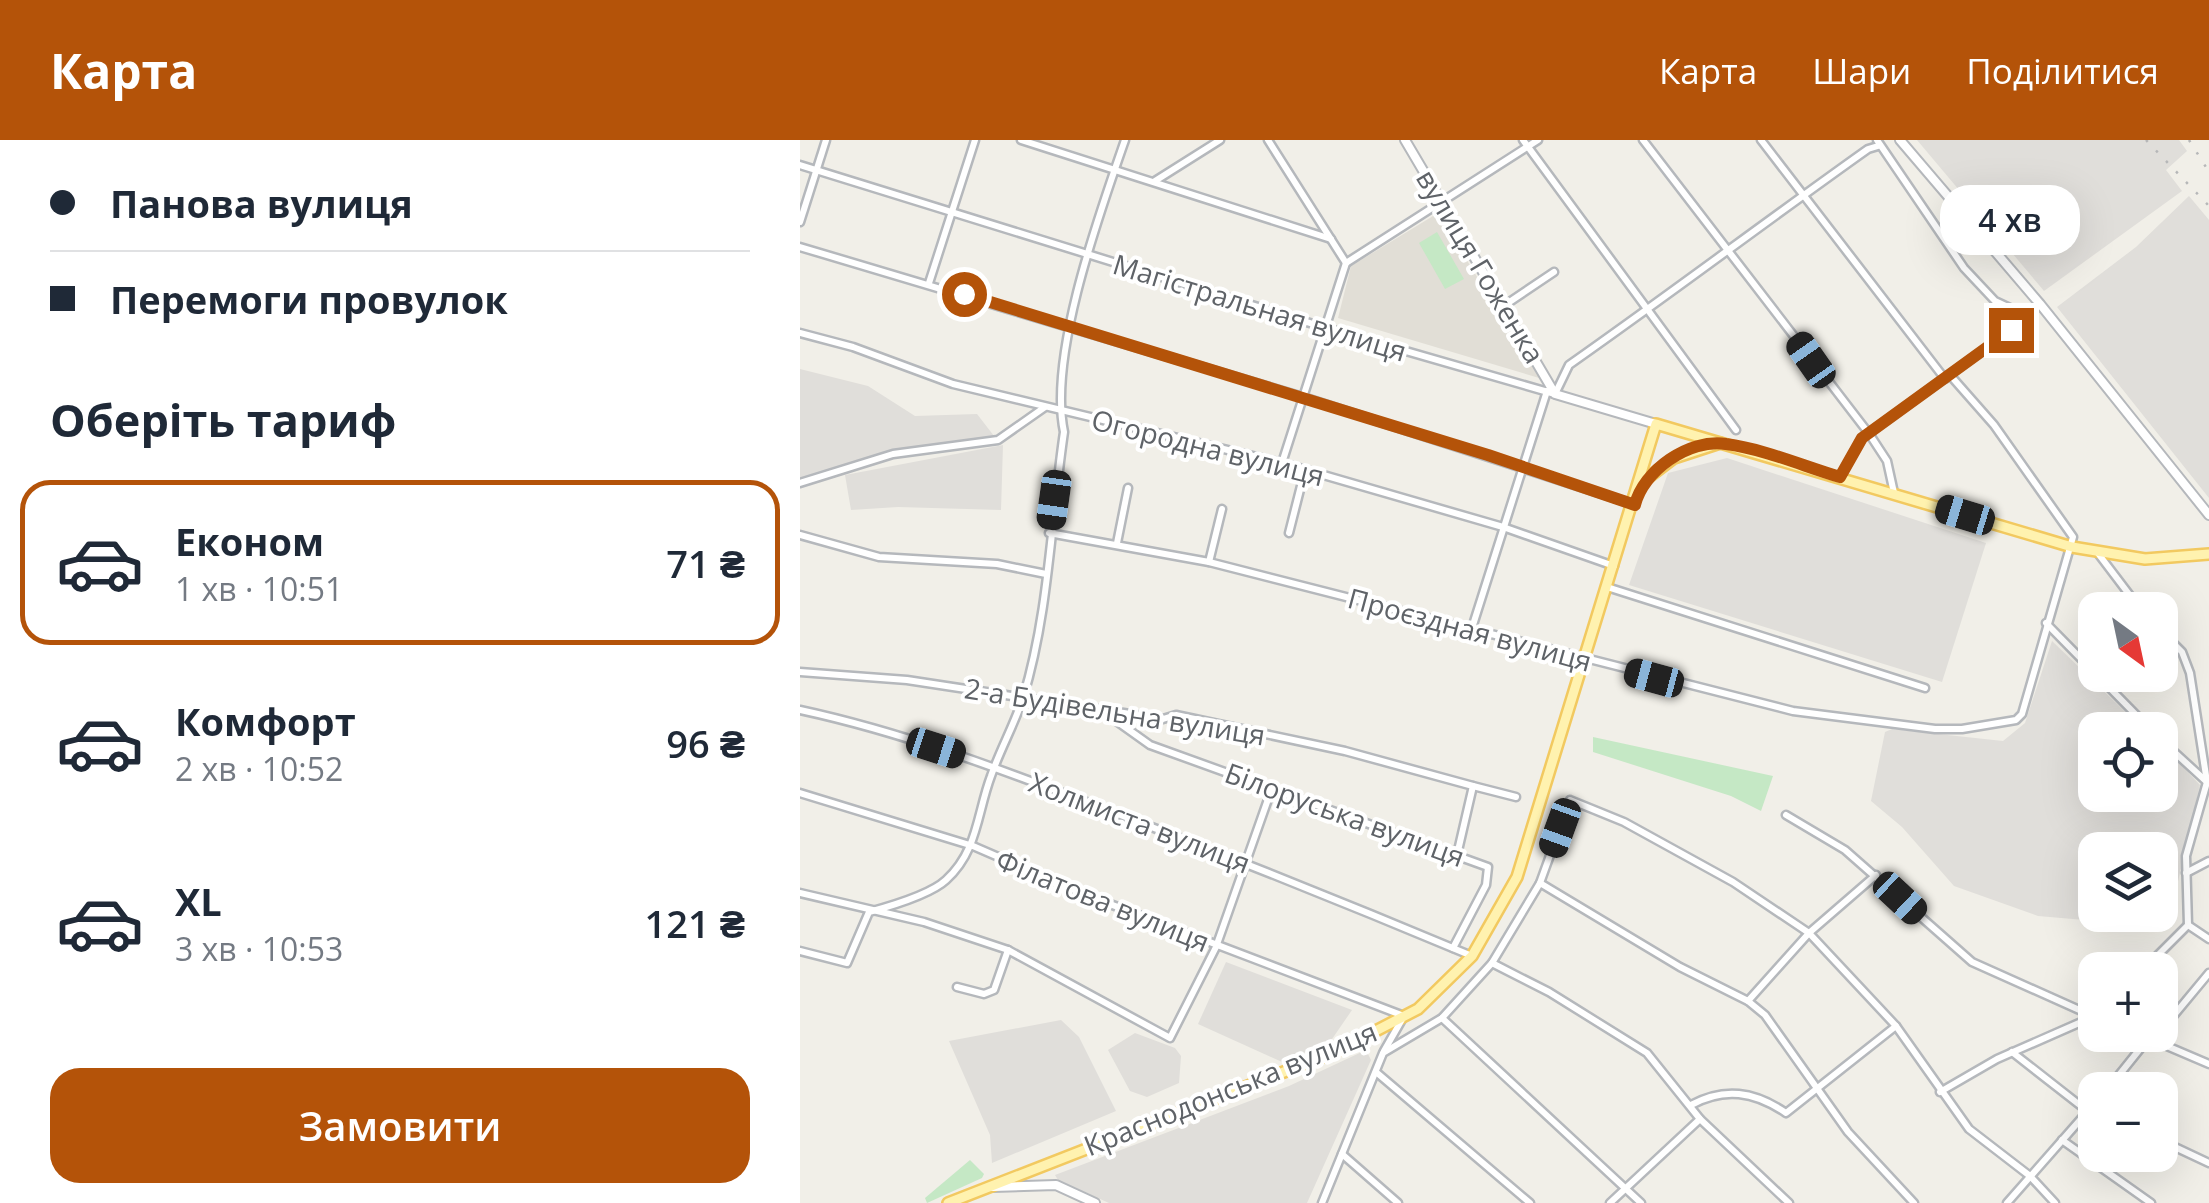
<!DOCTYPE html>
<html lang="uk">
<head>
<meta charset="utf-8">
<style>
	body { margin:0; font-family:"Open Sans",sans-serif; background:#f2f2f3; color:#1f2937; height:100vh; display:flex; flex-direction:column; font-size:38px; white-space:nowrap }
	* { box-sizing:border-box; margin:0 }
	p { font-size:32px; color:#747a83 }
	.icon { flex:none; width:55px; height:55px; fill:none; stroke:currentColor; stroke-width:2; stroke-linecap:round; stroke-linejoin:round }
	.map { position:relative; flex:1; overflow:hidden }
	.details { display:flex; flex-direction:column; background:#fff; width:800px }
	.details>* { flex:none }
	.top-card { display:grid; align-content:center; height:220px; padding:0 50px; background:#fff }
	.needle { width:65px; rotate:147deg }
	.tools { position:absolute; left:1278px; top:452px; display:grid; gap:20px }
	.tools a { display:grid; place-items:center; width:100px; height:100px; border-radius:20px; background:#fff; box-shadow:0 10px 40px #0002; font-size:50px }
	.end { position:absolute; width:45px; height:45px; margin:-22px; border:12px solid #b45309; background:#fff; box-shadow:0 0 0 5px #fff }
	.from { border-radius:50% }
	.bubble { position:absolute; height:70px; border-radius:30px; background:#fff; box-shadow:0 10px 40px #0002; font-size:32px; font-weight:600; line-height:70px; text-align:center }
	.car { position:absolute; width:30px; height:60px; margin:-30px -15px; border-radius:12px; box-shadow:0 0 8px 2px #0007; background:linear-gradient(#222 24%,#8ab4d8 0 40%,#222 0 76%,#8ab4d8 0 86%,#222 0) }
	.top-card b { display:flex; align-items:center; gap:35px; height:95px; font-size:38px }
	.top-card b+b { border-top:2px solid #e0e1e3 }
	.top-card i { width:25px; height:25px; background:#1f2937 }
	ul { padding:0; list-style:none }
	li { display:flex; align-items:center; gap:30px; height:165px; margin:0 20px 15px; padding:0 30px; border:5px solid transparent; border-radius:30px }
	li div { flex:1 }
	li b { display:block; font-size:38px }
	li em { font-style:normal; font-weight:600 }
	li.selected { border-color:#b45309 }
	li>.icon { width:90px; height:90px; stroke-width:1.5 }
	h2 { padding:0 50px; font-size:45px; line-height:120px }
	.button { display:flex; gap:20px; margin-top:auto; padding:20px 50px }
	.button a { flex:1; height:115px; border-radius:30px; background:#b45309; color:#fff; font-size:40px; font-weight:600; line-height:115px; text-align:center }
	header { display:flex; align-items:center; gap:60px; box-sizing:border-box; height:140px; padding:0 50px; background:#b45309; color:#fff }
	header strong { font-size:48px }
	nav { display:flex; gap:55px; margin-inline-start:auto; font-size:35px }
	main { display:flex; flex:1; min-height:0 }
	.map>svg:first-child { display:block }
</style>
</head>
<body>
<header>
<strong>Карта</strong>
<nav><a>Карта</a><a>Шари</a><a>Поділитися</a></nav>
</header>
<main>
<section class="details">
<div class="top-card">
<b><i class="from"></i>Панова вулиця</b>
<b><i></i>Перемоги провулок</b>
</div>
<h2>Оберіть тариф</h2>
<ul>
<li class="selected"><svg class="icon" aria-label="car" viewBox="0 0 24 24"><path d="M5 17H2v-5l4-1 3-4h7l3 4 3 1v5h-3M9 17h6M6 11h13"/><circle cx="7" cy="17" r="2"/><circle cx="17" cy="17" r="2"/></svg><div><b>Економ</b><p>1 хв · 10:51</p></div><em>71 ₴</em></li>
<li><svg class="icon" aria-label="car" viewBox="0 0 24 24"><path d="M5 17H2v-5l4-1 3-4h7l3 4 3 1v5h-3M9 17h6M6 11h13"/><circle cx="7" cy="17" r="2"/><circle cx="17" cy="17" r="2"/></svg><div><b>Комфорт</b><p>2 хв · 10:52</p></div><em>96 ₴</em></li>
<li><svg class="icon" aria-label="car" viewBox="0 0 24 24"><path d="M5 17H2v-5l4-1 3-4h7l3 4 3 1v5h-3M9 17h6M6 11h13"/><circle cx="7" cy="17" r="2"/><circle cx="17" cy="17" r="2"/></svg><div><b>XL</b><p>3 хв · 10:53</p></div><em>121 ₴</em></li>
</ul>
<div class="button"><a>Замовити</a></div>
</section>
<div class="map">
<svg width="1409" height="1063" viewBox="0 0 1409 1063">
	<rect width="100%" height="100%" fill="#f1efe8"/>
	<g fill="#e0deda" fill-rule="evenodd">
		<polygon points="1117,0 1379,0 1387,11 1366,30 1382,51 1244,151"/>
		<polygon points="1389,56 1409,80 1409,358 1257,167 1336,107"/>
		<polygon points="0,229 68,246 115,276 177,274 194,296 86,312 0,338"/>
		<polygon points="203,305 201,370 98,367 51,370 45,335"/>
		<polygon points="927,318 1186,403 1142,542 829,445 868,333"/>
		<path d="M1252,501l92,89h-49v65h65v-37l19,5 21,22 -31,136 -20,4 -36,-8 -17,4 -58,-5 -84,-30 -52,-59 -31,-26 14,-69 7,-3 111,12 22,-18zM1295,710h65v65h-65z"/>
		<polygon points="426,822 552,870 530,902 482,922 398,884"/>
		<polygon points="261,880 279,897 316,971 192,1023 190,995 149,901"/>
		<polygon points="335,893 375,908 381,916 379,943 347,957 330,951 308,910"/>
		<polygon points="566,910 571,920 507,1063 309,1063 258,1040 255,1035 489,946"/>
	</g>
	<polygon fill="#e1ded6" points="638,73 739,238 538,178 551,126"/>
	<g fill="#c5e8c5">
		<polygon points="637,92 664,139 645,149 619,103"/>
		<polygon points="793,597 973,636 961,671 931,656 793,612"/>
		<polygon points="170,1020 184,1034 182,1038 127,1063 125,1058"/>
	</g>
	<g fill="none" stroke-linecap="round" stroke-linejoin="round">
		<g stroke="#b5b8bc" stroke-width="11">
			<g id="minor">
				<polyline points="221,0 531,99"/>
				<polyline points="468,0 546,123"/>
				<polyline points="723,0 936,290"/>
				<polyline points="843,0 1070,295 1087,321 1094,353"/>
				<polyline points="961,0 1145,239"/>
				<polyline points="1077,0 1164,128 1195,161 1227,176 1240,164"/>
				<path d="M0,25l526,163 229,66 14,-29c101,-71 199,-145 299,-216l10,-3"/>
				<polyline points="355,41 420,0"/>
				<polyline points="0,82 26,0"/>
				<polyline points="0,107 503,257 833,364"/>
				<polyline points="546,123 738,0"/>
				<polyline points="129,143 175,0"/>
				<polyline points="705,165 754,132"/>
				<polyline points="0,193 53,207 153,244 482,323 703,387 814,426"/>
				<polyline points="482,323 546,123"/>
				<polyline points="1040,337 1062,298 1211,190"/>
				<polyline points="0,343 93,314 198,300 245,267"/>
				<polyline points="249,393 409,422 993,571 1135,589 1162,589 1216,580 1222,574 1273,397 1194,285 1150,235"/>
				<polyline points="489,393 505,330"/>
				<polyline points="0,395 79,417 197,424 246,434"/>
				<polyline points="317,403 328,348"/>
				<polyline points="1297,412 1341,470"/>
				<polyline points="409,422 422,369"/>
				<polyline points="807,447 1125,548"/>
				<polyline points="1246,483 1295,533"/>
				<polyline points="672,488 747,251"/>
				<polyline points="1360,490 1382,512 1390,533 1407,642 1386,716 1388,785"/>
				<polyline points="0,532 107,540 363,579 376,575 545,611 673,646 657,715"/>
				<polyline points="1297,535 1351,590"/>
				<path d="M0,570c102,22 200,59 297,96 126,48 251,98 375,150"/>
				<polyline points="301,570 350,605 688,727 686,745 653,808"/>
				<polyline points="1360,599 1407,642"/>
				<polyline points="673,646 716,657"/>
				<polyline points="0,653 173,706 281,753 604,876 584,911"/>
				<polyline points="986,675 1045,710 1172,822 1295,877"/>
				<polyline points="1386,733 1409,721"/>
				<polyline points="740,743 880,827 948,861 965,875 1048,992 1114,1063"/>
				<polyline points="0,753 124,782 208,810 370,898 416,807 472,648"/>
				<polyline points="1388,785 1409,799"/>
				<path d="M0,811l47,12 22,-51c22,-6 62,-18 77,-32 32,-29 31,-67 45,-104 9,-26 23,-51 32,-78 26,-85 28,-178 41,-266 -16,-76 35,-217 61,-292"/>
				<polyline points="692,823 749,852 847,913 900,979 989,1063"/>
				<polyline points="1343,830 1388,785"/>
				<polyline points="157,847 184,854 194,850 208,810"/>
				<polyline points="948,861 1009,793 1076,735"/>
				<polyline points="642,878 841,1063"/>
				<polyline points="1360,892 1409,833"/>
				<polyline points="1341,895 1409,924"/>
				<polyline points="1212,912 1281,966 1295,970"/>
				<polyline points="576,932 730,1063"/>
				<polyline points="1307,950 1348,899"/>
				<polyline points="1140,952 1197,919 1295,876"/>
				<path d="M891,965c33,-18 63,-14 95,8l110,-87"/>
				<polyline points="1262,1000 1351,1063"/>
				<polyline points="1360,1000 1409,1023"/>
				<polyline points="542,1014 598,1063"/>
				<polyline points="522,1063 583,913 642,878 692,823 740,743 770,660 824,682 933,742 1009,793 1096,886 1169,989 1230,1036 1255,1063"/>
				<polyline points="810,1063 900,979"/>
				<polyline points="1207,1063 1295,963"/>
			</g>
		</g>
		<g stroke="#b5b8bc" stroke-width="12">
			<g id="tertiary">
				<polyline points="605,0 755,254 856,284"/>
				<polyline points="1100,0 1240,164 1409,375"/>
				<polyline points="193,1047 256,1045 295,1063"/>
			</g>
		</g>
		<g stroke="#f2c960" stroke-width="14">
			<g id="primary">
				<polyline points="841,343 874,318 920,303"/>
				<polyline points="148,1063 535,912 618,869 672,816 717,737 856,284 1272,407 1345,419 1409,414"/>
			</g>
		</g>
		<use href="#minor" stroke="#fff" stroke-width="6"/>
		<use href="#tertiary" stroke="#fff" stroke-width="8"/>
		<use href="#primary" stroke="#fff2af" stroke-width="9"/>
		<g stroke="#b6b7b8" stroke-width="2.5" stroke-dasharray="2.5 12" stroke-linecap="butt">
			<polyline points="1346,0 1409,66"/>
			<polyline points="1389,0 1409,32"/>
		</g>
	</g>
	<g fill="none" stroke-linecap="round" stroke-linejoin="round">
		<path stroke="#b45309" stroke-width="12" d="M164,154l524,161 147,50c8,-34 54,-67 91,-61 38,5 77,22 114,33l22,-39 149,-108"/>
	</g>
	<g text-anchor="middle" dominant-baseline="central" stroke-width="8" stroke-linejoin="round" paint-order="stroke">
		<g font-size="28" fill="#5f6368" stroke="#fff">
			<text transform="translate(681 126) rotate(59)">вулиця Гоженка</text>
			<text transform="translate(460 167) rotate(17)">Магістральная вулиця</text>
			<text transform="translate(408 307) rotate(14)">Огородна вулиця</text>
			<text transform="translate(670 489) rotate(15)">Проєздная вулиця</text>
			<text transform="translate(315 571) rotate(9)">2-а Будівельна вулиця</text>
			<text transform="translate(545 674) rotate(20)">Білоруська вулиця</text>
			<text transform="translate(340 682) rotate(21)">Холмиста вулиця</text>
			<text transform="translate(303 760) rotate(22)">Філатова вулиця</text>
			<text transform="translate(430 948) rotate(-22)">Краснодонська вулиця</text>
		</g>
	</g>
</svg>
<div class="tools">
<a><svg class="needle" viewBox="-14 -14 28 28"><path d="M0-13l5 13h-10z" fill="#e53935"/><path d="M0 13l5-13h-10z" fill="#747a83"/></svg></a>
<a><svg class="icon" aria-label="locate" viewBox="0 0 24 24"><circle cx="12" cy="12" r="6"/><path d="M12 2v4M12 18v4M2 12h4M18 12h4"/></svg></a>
<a><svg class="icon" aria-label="layers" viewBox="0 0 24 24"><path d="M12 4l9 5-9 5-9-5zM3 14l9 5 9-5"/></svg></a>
<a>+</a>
<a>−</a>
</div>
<i class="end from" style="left:164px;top:154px"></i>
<i class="end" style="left:1211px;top:190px"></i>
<div class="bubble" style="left:1140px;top:45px;width:140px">4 хв</div>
<i class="car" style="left:1011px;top:220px;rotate:325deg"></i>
<i class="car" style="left:254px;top:360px;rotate:188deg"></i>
<i class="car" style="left:1165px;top:375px;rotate:287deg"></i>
<i class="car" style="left:854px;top:538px;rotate:285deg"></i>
<i class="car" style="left:136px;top:608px;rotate:108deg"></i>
<i class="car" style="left:760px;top:688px;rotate:200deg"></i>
<i class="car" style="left:1100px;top:758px;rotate:133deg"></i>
</div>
</main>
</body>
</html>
